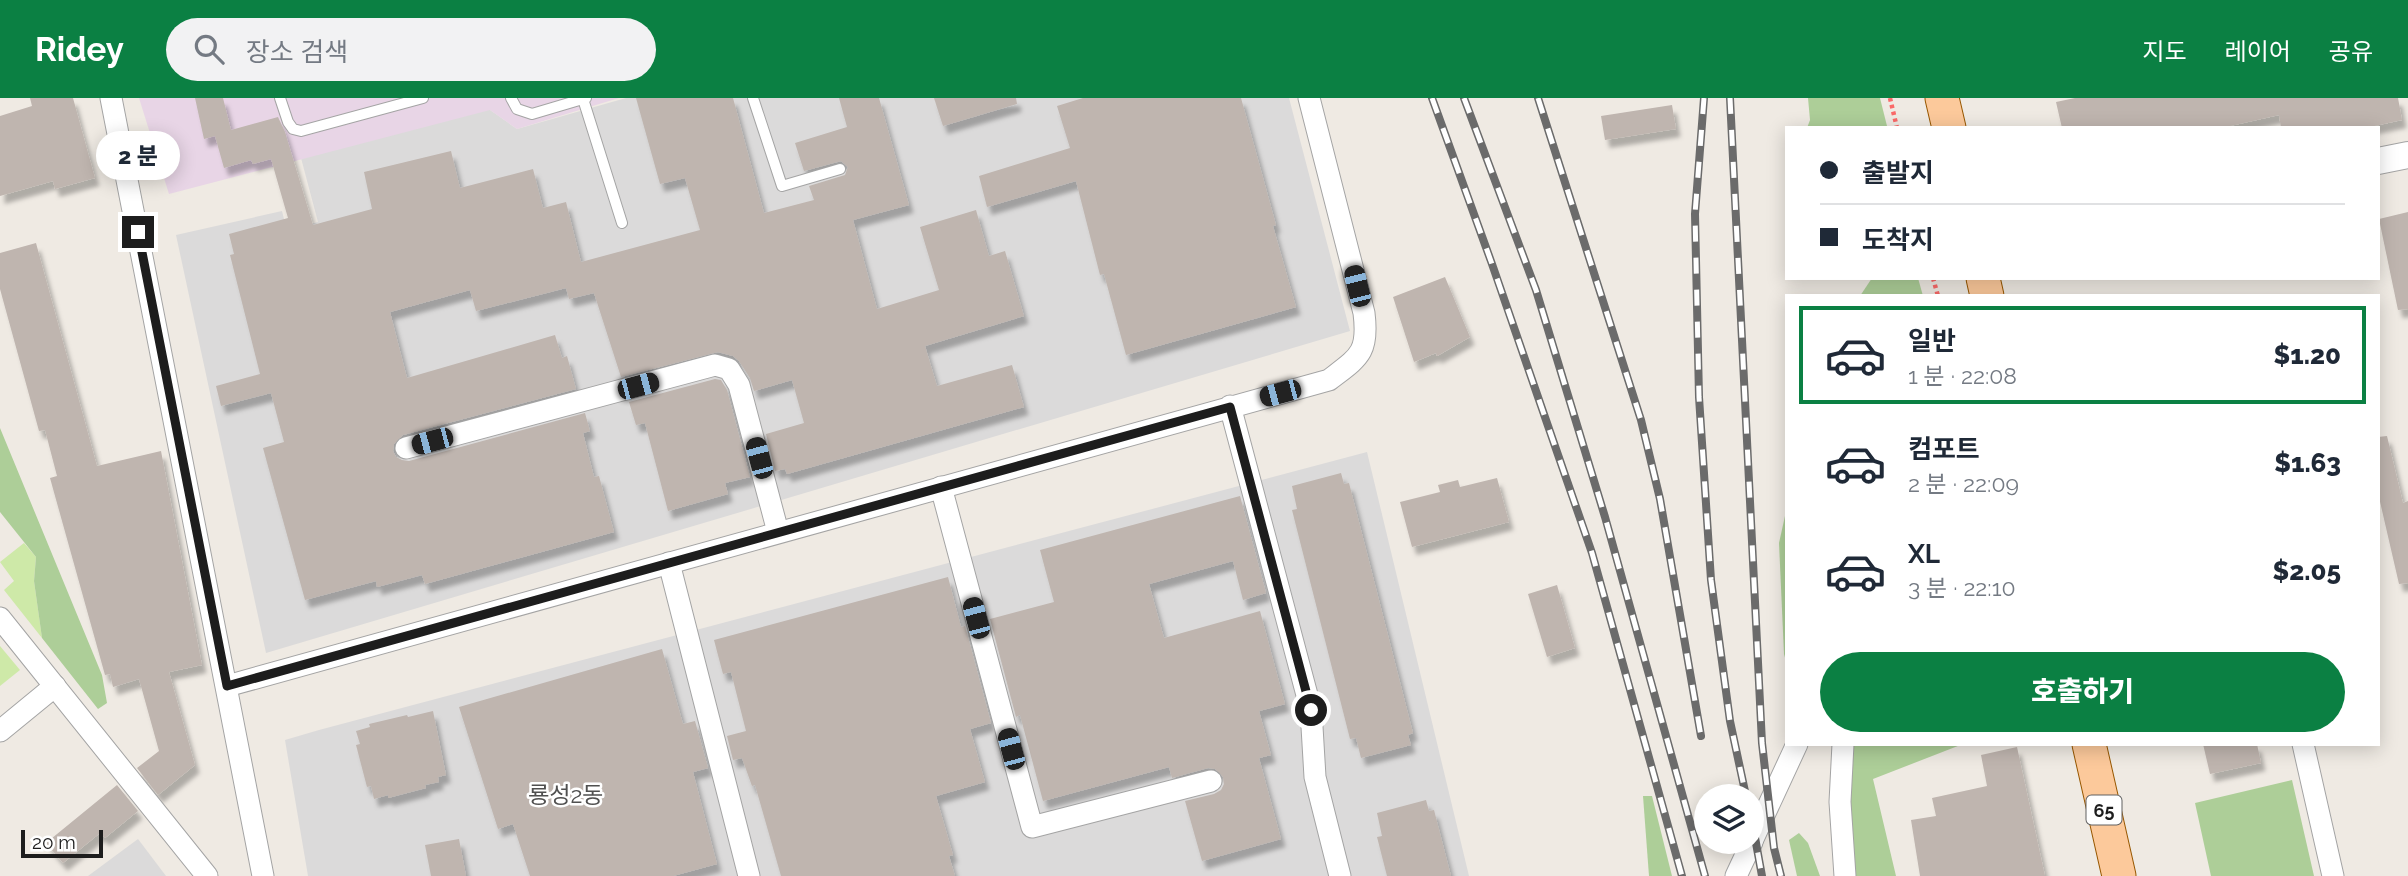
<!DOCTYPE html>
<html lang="ko">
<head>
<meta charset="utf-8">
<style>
	body { margin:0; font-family:Raleway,"Noto Sans KR",sans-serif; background:#f2f2f3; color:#1f2937; height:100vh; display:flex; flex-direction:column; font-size:26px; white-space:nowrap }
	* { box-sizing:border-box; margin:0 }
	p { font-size:23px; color:#747a83 }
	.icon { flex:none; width:38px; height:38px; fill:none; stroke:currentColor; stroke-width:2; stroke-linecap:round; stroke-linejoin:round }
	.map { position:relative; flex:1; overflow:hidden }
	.drawer { position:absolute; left:1785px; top:196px; width:595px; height:452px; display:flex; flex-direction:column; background:#fff; border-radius:0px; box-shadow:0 4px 18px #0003 }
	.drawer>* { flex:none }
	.top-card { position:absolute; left:1785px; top:28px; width:595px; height:154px; border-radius:0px; box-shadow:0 4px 18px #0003; display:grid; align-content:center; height:154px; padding:0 35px; background:#fff }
	.buttons { position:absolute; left:1694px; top:686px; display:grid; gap:14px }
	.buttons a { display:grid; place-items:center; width:70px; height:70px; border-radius:50%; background:#fff; box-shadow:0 4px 18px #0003; font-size:35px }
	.scale { position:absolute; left:21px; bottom:18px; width:82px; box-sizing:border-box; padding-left:7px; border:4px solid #1d1d1d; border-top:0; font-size:19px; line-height:24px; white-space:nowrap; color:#1d1d1d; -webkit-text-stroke:5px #fff; paint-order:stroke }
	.end { position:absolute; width:32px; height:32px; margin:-16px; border:9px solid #1d1d1d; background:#fff; box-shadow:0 0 0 4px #fff }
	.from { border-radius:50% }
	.bubble { position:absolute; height:49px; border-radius:24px; background:#fff; box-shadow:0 4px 18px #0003; font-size:23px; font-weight:800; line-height:49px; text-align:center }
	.car { position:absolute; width:21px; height:42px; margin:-21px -10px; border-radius:9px; box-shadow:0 0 5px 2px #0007; background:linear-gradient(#222 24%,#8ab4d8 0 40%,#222 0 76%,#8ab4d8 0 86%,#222 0) }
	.top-card b { display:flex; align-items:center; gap:24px; height:66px; font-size:26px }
	.top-card b+b { border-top:2px solid #e0e1e3 }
	.top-card i { width:18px; height:18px; background:#1f2937 }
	ul { padding:12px 0 0; list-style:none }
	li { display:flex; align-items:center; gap:21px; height:98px; margin:0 14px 10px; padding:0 21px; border:4px solid transparent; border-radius:0px }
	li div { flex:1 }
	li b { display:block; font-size:26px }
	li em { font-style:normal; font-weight:800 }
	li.selected { border-color:#0b8043 }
	li>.icon { width:63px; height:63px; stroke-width:1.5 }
	.primary-button { display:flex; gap:14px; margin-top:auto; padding:14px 35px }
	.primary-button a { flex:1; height:80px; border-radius:42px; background:#0b8043; color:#fff; font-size:28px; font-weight:800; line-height:80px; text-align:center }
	header { display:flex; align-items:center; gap:42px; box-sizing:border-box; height:98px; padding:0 35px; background:#0b8043; color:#fff }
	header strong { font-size:33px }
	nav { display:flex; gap:38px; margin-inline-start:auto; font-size:24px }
	.search { width:490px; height:63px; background:#f2f2f3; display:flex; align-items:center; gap:18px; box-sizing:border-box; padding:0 24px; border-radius:38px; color:#747a83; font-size:26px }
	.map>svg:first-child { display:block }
</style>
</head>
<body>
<header>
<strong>Ridey</strong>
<div class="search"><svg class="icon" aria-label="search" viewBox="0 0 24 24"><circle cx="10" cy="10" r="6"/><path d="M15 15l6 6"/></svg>장소 검색</div>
<nav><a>지도</a><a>레이어</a><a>공유</a></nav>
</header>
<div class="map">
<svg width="2408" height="778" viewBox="0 0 2408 778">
	<defs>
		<filter id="shadow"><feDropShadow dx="4.5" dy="8" stdDeviation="2" flood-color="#0004"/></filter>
	</defs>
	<rect width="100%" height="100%" fill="#efeae3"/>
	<g fill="#dbdada">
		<polygon points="473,0 517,31 626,0 1289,0 1350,233 266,555 176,137 282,113 287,133 318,124 297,45"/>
		<polygon points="1367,354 1469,778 308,778 285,642 319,632"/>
		<polygon points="138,741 166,778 88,778"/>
	</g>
	<polygon fill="#e8d5e6" points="139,0 619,0 517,31 490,12 169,96"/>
	<g fill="#cee9a8">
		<polygon points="24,445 36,459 34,483 42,540 4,492 14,483 0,464"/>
		<polygon points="0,548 20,572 0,588"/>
	</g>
	<g fill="#adce98">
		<polygon points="1808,0 1880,0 1887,28 1807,30 1810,22"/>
		<polygon points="1872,180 1918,180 1923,198 1860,198"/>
		<polygon points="0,330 102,577 107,605 98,611 42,540 34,483 36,459 0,414"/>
		<polygon points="1787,409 1787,567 1784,556 1779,445"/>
		<polygon points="1850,646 1963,646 1873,681 1896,778 1854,778 1848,706"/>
		<polygon points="2292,682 2314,778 2211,778 2195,705"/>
		<polygon points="1643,698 1652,698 1672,778 1649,778"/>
		<polygon points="1799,735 1808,745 1820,778 1797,778 1789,742"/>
	</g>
	<g fill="#bfb5af" filter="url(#shadow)">
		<polygon points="30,0 73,0 95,80 55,91 53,83 0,98 0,18 32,8"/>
		<polygon points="195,0 223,0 231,32 278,19 285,34 313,127 372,111 364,74 451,53 460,90 533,71 543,110 566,104 581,164 700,132 685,80 660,86 636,0 733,0 764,115 814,102 809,88 845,77 848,69 841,63 804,73 795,45 847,29 839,0 879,0 909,107 853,122 877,211 939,192 920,129 976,112 989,158 1005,153 1024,218 925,248 937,288 1012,267 1024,309 787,376 785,371 775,373 766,336 804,325 792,282 754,293 750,280 739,263 733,258 718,254 621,279 594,195 569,201 566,190 476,213 470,192 390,214 407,280 555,237 562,260 567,258 576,291 403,337 394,346 393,353 396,359 402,362 409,363 585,315 590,333 583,335 594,379 599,378 614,434 425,486 422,477 377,489 376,483 305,502 263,350 284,344 271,295 221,308 216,288 260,276 230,157 234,156 229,136 288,120 271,61 253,66 251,62 224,70 215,38 204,41"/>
		<polygon points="934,0 1016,0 1017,6 943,28"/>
		<polygon points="1083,0 1241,0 1276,127 1273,128 1296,209 1126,257 1104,176 1100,177 1076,83 987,109 979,78 1070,50 1057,8"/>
		<polygon points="2075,0 2398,0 2402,22 2365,30 2281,30 2279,17 2221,30 2062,30 2056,4"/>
		<polygon points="1672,7 1676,31 1605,42 1601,18"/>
		<polygon points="2408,114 2408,211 2398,212 2379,121"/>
		<polygon points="36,145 97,368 161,353 202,567 169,574 195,667 158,697 137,670 159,653 139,581 113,589 110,576 105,577 50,380 57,378 45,332 39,333 0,191 0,155"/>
		<polygon points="1445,179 1470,239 1437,258 1436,255 1414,264 1393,199"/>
		<polygon points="715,281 721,282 727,292 750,379 725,385 728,396 668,413 645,325 636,327 629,304"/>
		<polygon points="2387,338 2403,405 2408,403 2408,485 2399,486 2378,395 2378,339"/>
		<polygon points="1341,375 1344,386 1349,385 1413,635 1408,637 1411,647 1361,660 1356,640 1350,641 1292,412 1297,411 1292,388"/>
		<polygon points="1497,380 1509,424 1412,449 1400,404 1440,394 1438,387 1458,382 1460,389"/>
		<polygon points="1240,398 1266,495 1243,502 1233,463 1149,486 1164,540 1260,513 1285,606 1259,613 1271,657 1259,660 1281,741 1202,763 1185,703 1214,696 1221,692 1224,686 1223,679 1215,671 1208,670 1172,680 1169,669 1043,703 1020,617 1016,619 990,521 1054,504 1040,452"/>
		<polygon points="948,479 961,529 965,528 991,625 970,631 985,684 936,698 953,757 949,758 955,778 781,778 755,687 752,688 742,660 733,662 727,638 746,633 731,574 723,576 714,542"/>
		<polygon points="1557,487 1575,550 1547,559 1528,496"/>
		<polygon points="662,551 683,626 695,623 708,670 693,674 717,766 673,778 530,778 513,726 498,731 459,609"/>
		<polygon points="433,613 446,677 438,679 439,684 425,687 426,690 388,700 388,697 374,701 371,688 367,689 356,647 360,646 356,633 370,629 369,626 407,617 408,619"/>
		<polygon points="2203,646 2257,646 2261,665 2210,676"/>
		<polygon points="2017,649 2045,778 1920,778 1911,722 1936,718 1932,700 1987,688 1981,657"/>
		<polygon points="117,687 138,713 105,740 100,735 63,765 46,745"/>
		<polygon points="1426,702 1429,713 1434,712 1451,778 1387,778 1377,739 1382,738 1377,715"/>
		<polygon points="459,741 466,778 431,778 425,747"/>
	</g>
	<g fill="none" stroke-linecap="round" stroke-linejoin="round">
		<g stroke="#a4a4a4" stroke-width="12">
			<g id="service">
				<polyline points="280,0 288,24 293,31 301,33 423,0"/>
				<polyline points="511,0 517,11 532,16 586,0"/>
				<polyline points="753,0 782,88 840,71"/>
				<polyline points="583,1 622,125"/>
			</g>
		</g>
		<g stroke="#a4a4a4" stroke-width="23">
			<g id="minor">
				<polyline points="111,0 263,778"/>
				<polyline points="1230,308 1311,612 1315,679 1340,778"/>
				<polyline points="406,350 715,267 729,271 739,287 778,434"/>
				<polyline points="941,389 1032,729 1211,683"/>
				<polyline points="669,465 749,778"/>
				<polyline points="0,520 207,778"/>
				<path d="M227,588l1102,-306c30,-23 40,-27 35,-67l-55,-215"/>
				<polyline points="0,633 55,588"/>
				<polyline points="1843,646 1840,704 1845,778"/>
				<polyline points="2303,646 2333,778"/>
				<polyline points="1752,743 1797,646"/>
				<polyline points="1736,778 1752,744"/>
			</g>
		</g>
		<g stroke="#a4a4a4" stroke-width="28">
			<polyline id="tertiary" points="2378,63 2408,57"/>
		</g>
		<g stroke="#975700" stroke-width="35">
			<g id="primary">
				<polyline points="1942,0 1949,30"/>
				<polyline points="1983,180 1987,198"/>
				<polyline points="2089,646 2119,778"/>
			</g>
		</g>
		<g stroke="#fa6a69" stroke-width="4.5" stroke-dasharray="3.5 3.5" stroke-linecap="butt">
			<polyline points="1890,0 1897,30"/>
			<polyline points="1933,180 1938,198"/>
		</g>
		<use href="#service" stroke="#fff" stroke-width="10"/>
		<use href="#minor" stroke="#fff" stroke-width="21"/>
		<use href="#tertiary" stroke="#fff" stroke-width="26"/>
		<use href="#primary" stroke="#fcc99b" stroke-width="33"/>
		<g stroke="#6b6b6b" stroke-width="8">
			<g id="rail">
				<polyline points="1432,0 1492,166 1592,455 1682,778"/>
				<polyline points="1464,0 1536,192 1605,419 1705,778"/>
				<polyline points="1538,0 1641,322 1660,401 1701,638"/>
				<polyline points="1704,0 1695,116 1699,299 1711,482 1730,623 1746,698"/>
				<polyline points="1730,0 1762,645 1774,750 1781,778"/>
				<polyline points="1752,723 1762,778"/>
			</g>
		</g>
		<use href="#rail" stroke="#fff" stroke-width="5" stroke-dasharray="16" stroke-linecap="butt"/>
	</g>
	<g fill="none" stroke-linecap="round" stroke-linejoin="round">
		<polyline stroke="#1d1d1d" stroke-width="9" points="138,134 227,588 1230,309 1311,612"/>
	</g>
	<g text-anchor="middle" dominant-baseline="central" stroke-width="5" stroke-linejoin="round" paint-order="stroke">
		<rect fill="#fff" stroke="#616161" stroke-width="2" x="2086.5" y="697.5" width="35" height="29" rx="5"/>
		<g font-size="18" font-weight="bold" fill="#1d1d1d">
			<text x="2104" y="712">65</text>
		</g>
		<g font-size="23" fill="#505050" stroke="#fff">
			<text x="566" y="696">룡성2동</text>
		</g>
	</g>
</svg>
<div class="buttons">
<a><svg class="icon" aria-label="layers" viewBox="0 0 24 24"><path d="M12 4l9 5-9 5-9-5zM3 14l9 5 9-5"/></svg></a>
</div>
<div class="scale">20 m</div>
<i class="end from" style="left:1311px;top:612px"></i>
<i class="end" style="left:138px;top:134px"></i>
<div class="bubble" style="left:96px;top:33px;width:84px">2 분</div>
<i class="car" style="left:1357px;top:188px;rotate:346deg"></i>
<i class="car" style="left:638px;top:288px;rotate:75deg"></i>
<i class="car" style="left:1280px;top:295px;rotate:255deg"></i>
<i class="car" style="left:432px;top:343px;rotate:255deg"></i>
<i class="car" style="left:759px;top:360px;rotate:345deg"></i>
<i class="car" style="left:976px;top:520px;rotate:345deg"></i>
<i class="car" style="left:1011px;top:651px;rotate:345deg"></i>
<div class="top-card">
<b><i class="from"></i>출발지</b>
<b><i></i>도착지</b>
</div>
<section class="drawer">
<ul>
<li class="selected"><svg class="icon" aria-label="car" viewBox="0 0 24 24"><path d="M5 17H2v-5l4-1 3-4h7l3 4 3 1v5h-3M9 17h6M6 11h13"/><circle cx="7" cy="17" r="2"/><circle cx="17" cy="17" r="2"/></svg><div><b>일반</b><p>1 분 · 22:08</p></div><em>$1.20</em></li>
<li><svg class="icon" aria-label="car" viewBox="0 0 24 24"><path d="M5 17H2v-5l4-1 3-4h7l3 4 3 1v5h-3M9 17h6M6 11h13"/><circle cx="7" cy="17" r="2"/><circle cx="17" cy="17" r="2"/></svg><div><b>컴포트</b><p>2 분 · 22:09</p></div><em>$1.63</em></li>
<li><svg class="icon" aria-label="car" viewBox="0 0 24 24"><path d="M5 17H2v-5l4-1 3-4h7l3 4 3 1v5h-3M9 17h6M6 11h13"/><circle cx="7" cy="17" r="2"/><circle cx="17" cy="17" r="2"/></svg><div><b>XL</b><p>3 분 · 22:10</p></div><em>$2.05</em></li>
</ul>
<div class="primary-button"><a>호출하기</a></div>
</section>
</div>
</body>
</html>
